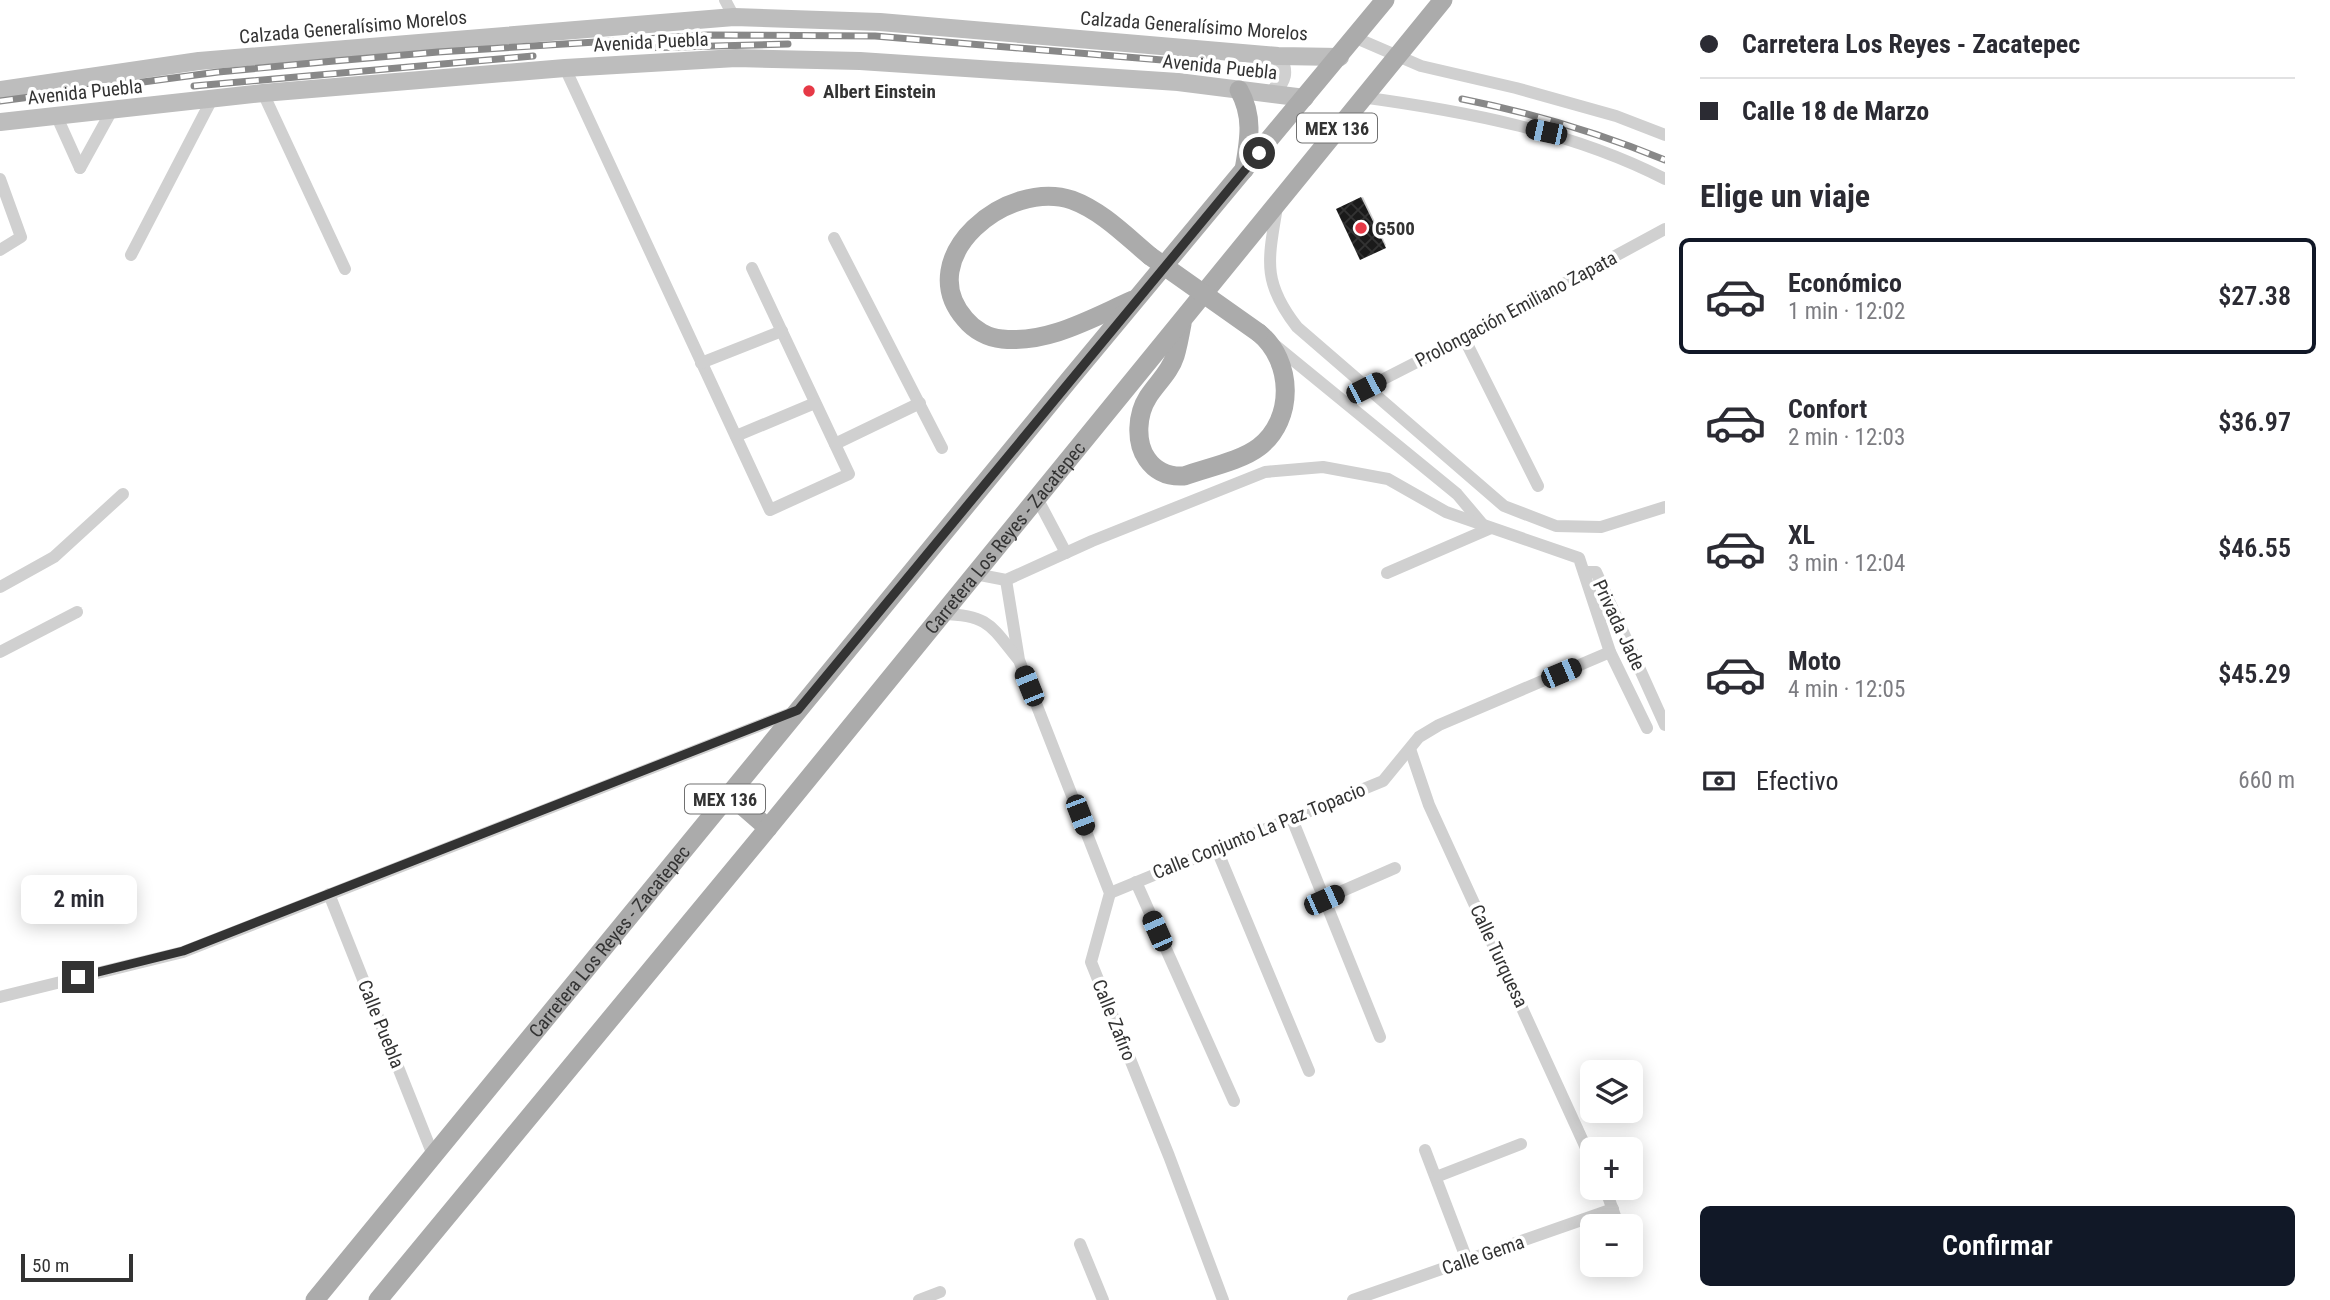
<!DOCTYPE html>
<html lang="es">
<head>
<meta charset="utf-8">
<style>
	body { margin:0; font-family:"Roboto Condensed",sans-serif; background:#f7f7f7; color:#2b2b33; height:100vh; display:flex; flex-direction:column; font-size:26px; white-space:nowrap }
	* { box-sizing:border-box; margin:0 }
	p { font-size:23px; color:#7c7c81 }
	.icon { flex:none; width:38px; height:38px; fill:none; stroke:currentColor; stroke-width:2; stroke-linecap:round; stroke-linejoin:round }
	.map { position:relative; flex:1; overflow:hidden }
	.sheet { display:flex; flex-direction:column; background:#fff; width:665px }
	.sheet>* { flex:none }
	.top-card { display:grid; align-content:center; height:154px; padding:0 35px; background:#fff }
	.tools { position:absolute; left:1580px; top:1060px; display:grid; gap:14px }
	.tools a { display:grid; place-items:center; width:63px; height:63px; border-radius:10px; background:#fff; box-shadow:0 4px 18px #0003; font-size:35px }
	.scale { position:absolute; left:21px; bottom:18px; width:112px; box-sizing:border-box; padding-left:7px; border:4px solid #333; border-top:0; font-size:19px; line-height:24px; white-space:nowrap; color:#333; -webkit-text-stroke:5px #fff; paint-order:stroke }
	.end { position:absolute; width:32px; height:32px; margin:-16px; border:9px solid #333; background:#fff; box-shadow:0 0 0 4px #fff }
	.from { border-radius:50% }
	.bubble { position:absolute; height:49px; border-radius:10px; background:#fff; box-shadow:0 4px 18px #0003; font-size:23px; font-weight:600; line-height:49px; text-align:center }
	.car { position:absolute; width:21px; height:42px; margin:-21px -10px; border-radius:9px; box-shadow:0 0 5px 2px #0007; background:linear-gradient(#222 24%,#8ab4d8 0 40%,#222 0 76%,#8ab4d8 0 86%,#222 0) }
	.top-card b { display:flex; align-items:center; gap:24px; height:66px; font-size:26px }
	.top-card b+b { border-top:2px solid #e1e1e2 }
	.top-card i { width:18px; height:18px; background:#2b2b33 }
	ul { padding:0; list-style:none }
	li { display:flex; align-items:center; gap:21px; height:116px; margin:0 14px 10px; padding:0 21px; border:4px solid transparent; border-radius:10px }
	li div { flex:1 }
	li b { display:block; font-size:26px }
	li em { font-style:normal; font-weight:600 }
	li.on { border-color:#111827 }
	li>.icon { width:63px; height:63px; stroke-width:1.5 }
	h2 { padding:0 35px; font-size:32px; line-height:84px }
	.pay { display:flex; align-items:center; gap:18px; height:77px; padding:0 35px; font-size:26px }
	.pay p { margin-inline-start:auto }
	.cta { display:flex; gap:14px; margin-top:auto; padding:14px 35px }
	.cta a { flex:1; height:80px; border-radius:10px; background:#111827; color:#fff; font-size:28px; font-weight:600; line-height:80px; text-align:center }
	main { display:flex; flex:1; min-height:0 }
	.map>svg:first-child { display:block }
</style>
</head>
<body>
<main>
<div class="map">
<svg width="1665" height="1300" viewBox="0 0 1665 1300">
	<defs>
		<pattern id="building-cross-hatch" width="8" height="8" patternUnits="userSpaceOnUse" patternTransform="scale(1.75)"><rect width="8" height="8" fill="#1a1a1a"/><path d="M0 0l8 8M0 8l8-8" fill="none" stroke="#333"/></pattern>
	</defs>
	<rect width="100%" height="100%" fill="#fff"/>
	<polygon fill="#0003" points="1363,197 1386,245 1385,246 1340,208"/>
	<polygon fill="url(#building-cross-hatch)" points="1361,197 1386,248 1360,260 1336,209"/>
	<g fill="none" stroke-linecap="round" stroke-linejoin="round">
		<g stroke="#d0d0d0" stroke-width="12">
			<polyline points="725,0 734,17"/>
			<polyline points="1356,38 1421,66 1516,88 1616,116 1665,135"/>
			<polyline points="565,68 770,510 849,474 752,268"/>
			<polyline points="263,93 345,269"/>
			<path d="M1361,97c103,14 211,34 304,82"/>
			<polyline points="57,117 80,168"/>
			<polyline points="80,168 112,110"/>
			<polyline points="0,179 21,237 0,250"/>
			<path d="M1277,207c-9,54 -15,75 20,120l207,179 52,20 45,1 64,-20"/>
			<polyline points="834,238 942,448"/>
			<polyline points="131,255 212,99"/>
			<polyline points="1464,338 1538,486"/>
			<polyline points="1276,346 1457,494 1484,526"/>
			<polyline points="701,363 782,331"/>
			<polyline points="1366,388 1464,338 1665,229"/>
			<polyline points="736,436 815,403"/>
			<polyline points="835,444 920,403"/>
			<polyline points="1037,498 1066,553"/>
			<polyline points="1584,572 1596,572 1665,725"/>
			<polyline points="1387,573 1491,528"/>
			<polyline points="975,574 1006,580 1092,541 1265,472 1323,467 1388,479 1446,512 1579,558 1610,652 1647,728"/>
			<polyline points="1006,580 1019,660 1110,893 1091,962 1169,1156 1223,1300"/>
			<polyline points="0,587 54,557 123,494"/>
			<path d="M943,614c46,1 48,12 75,45"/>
			<polyline points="0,652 77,612"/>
			<polyline points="1410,749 1429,805 1592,1161"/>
			<polyline points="1292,819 1380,1037"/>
			<polyline points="1217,850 1309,1071"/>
			<polyline points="1136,882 1234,1101"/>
			<polyline points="1110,893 1383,781 1419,737 1439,725 1610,652"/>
			<polyline points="329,894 433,1155"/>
			<polyline points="1324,899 1395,868"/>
			<polyline points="0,997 183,952 794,712"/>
			<polyline points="1425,1150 1467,1260"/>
			<polyline points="1436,1177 1521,1144"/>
			<polyline points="1605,1188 1619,1227"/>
			<polyline points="1080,1244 1103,1300"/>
			<polyline points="919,1300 940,1292"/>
			<polyline points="1353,1300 1613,1209"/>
		</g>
		<path stroke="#d0d0d0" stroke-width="16" d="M1272,94c12,-14 15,-22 6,-38"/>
		<g stroke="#bdbdbd" stroke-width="18">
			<polyline points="0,90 199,61 734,17 880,22 1278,56 1340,57"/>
			<polyline points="0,122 263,93 565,68 736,58 860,61 1178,82 1305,98"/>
		</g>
		<g stroke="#ababab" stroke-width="19">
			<path d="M1239,90c15,27 10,51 5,80"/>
			<path d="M1133,300c-41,18 -85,44 -131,39 -14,-1 -28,-9 -37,-20 -54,-62 43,-141 107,-119 30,11 54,36 78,56"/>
			<path d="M1182,324c-2,11 -4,22 -7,32 -5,16 -18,27 -27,41 -11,17 -13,45 -1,62 9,13 21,18 37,17 22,-8 57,-15 75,-29 36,-28 34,-86 0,-114"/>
			<polyline points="729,794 768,828"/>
			<path id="s1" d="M315,1300l754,-920 316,-380"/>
			<path id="s2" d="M378,1300l390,-472 675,-828"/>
		</g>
		<g stroke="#888" stroke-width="7">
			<g id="rail">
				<polyline points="637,48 788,44"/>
				<polyline points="194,86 533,56"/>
				<path d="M1462,99c70,14 137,34 203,61"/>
				<polyline points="0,101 218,72 334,61 438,52 708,35 875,36 1174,61"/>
			</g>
		</g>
		<use href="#rail" stroke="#fff" stroke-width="4.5" stroke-dasharray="13" stroke-linecap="butt"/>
		<polyline stroke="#ababab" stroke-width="19" points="1150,256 1259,333"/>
	</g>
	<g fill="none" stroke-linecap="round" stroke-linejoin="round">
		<polyline stroke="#333" stroke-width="9" points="78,977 183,951 798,710 1259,153"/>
	</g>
	<g fill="#e63946" stroke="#fff" stroke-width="2.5">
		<circle cx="809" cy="91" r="7"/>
		<circle cx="1361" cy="228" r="7"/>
	</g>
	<g text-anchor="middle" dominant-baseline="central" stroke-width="7" stroke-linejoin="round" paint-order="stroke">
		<g fill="#fff" stroke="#707070" stroke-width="2">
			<rect x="1297" y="113.5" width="80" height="29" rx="5"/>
			<rect x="685" y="784.5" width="80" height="29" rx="5"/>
		</g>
		<g font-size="18" font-weight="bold" fill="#333">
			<text x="1337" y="128">MEX 136</text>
			<text x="725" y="799">MEX 136</text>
		</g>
		<g font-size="19" fill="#333" stroke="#fff">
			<text transform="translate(1194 26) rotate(4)">Calzada Generalísimo Morelos</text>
			<text transform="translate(353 27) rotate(-5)">Calzada Generalísimo Morelos</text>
			<text transform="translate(651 42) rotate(-3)">Avenida Puebla</text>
			<text transform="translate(1220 67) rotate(6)">Avenida Puebla</text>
			<text transform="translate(85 92) rotate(-6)">Avenida Puebla</text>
			<text transform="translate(1516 309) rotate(-28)">Prolongación Emiliano Zapata</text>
			<text stroke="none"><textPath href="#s2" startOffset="987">Carretera Los Reyes - Zacatepec</textPath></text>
			<text transform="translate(1619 625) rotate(65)">Privada Jade</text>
			<text transform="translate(1259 831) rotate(-22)">Calle Conjunto La Paz Topacio</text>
			<text stroke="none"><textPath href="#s1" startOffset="464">Carretera Los Reyes - Zacatepec</textPath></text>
			<text transform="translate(1499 956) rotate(65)">Calle Turquesa</text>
			<text transform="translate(1114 1020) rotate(68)">Calle Zafiro</text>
			<text transform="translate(381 1024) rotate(68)">Calle Puebla</text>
			<text transform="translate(1483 1255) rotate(-19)">Calle Gema</text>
		</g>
		<g font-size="19" font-weight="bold" fill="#333" stroke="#fff" text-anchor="start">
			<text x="823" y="91">Albert Einstein</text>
			<text x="1375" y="228">G500</text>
		</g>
	</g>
</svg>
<div class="tools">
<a><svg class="icon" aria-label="layers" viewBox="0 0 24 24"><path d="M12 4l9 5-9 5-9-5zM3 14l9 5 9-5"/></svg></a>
<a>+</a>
<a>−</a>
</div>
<div class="scale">50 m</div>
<i class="end from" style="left:1259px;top:153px"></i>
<i class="end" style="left:78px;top:977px"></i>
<div class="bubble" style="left:21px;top:875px;width:116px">2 min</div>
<i class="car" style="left:1546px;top:132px;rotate:282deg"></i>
<i class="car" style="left:1366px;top:388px;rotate:63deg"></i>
<i class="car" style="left:1561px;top:673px;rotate:67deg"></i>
<i class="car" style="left:1029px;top:686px;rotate:338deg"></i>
<i class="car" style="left:1080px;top:815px;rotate:159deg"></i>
<i class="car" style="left:1324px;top:900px;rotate:66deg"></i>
<i class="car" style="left:1157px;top:931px;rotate:336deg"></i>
</div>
<section class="sheet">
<div class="top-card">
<b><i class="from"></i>Carretera Los Reyes - Zacatepec</b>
<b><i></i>Calle 18 de Marzo</b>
</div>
<h2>Elige un viaje</h2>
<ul>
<li class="on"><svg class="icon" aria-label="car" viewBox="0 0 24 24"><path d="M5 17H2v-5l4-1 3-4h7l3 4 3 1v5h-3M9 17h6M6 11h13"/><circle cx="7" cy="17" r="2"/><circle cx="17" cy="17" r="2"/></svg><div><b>Económico</b><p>1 min · 12:02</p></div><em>$27.38</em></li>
<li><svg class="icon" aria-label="car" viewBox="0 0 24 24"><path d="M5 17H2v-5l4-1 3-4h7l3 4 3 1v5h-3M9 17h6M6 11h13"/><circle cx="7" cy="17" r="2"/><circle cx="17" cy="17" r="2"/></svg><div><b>Confort</b><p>2 min · 12:03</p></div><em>$36.97</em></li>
<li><svg class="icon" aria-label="car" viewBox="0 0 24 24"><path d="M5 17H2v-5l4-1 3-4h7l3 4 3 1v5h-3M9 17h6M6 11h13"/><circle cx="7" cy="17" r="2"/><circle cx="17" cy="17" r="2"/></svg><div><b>XL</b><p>3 min · 12:04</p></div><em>$46.55</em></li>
<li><svg class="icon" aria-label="car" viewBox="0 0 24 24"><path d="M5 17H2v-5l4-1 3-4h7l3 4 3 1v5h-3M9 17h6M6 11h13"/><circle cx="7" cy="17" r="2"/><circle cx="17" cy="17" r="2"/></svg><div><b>Moto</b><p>4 min · 12:05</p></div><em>$45.29</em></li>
</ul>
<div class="pay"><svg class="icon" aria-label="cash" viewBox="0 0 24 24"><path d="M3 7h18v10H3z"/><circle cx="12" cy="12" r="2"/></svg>Efectivo<p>660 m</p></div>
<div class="cta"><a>Confirmar</a></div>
</section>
</main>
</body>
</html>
